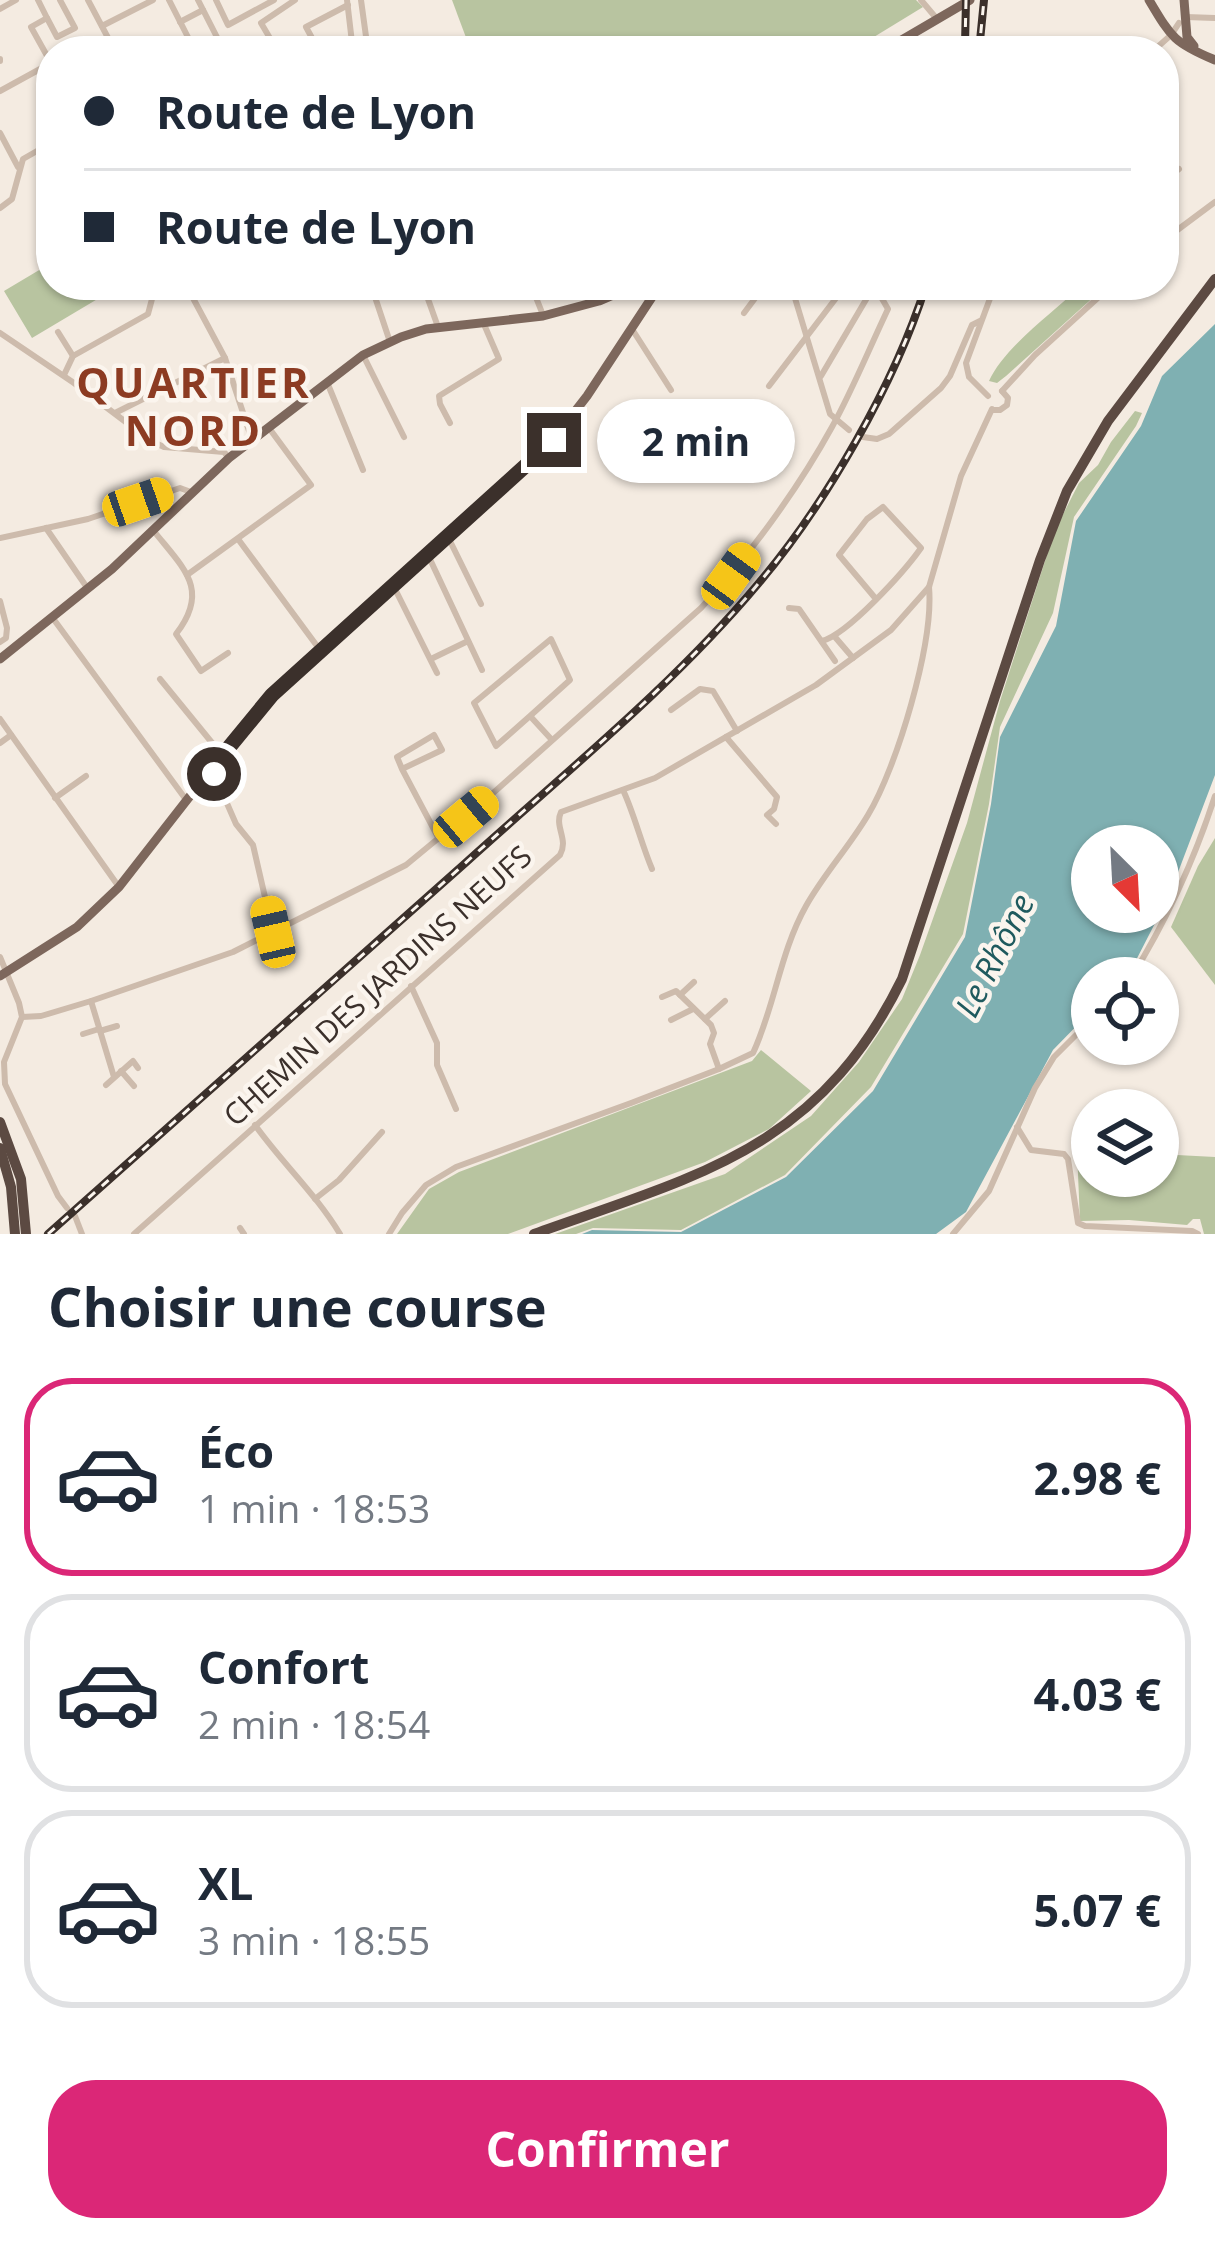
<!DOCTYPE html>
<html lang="fr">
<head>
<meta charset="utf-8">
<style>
	body { margin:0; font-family:"Open Sans",sans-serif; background:#f2f2f3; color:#1f2937; height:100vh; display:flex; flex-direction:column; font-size:45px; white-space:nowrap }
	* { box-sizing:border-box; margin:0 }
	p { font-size:39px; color:#747a83 }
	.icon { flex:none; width:66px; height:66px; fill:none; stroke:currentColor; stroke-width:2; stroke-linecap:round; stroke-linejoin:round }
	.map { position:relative; height:1234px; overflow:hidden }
	.panel { display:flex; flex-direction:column; background:#fff; flex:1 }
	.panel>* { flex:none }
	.hud { position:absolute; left:36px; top:36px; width:1143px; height:264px; border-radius:48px; box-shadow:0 3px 9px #0004; display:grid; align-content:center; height:264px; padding:0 48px; background:#fff }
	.needle { width:78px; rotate:156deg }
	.controls { position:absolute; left:1071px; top:825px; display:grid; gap:24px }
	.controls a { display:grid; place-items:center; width:108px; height:108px; border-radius:50%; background:#fff; box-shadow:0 3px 9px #0004; font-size:60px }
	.end { position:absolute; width:54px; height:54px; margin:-27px; border:15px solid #3b302b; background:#fff; box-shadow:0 0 0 6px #fff }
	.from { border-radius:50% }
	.bubble { position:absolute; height:84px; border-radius:42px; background:#fff; box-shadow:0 3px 9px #0004; font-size:39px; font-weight:700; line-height:84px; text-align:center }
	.car { position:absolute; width:36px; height:72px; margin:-36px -18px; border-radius:15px; box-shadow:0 0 9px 3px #0007; background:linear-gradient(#f5c518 24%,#345 0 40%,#f5c518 0 76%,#345 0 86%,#f5c518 0) }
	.hud b { display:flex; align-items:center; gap:42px; height:114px; font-size:45px }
	.hud b+b { border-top:3px solid #e0e1e3 }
	.hud i { width:30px; height:30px; background:#1f2937 }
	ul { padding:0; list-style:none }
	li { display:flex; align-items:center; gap:36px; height:198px; margin:0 24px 18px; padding:0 24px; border:6px solid #e0e1e3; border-radius:48px }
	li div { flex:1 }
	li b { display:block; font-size:45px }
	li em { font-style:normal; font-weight:700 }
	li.current { border-color:#db2777 }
	li>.icon { width:108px; height:108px; stroke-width:1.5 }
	h2 { padding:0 48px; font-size:54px; line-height:144px }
	.cta { display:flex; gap:24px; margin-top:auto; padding:24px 48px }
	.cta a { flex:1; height:138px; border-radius:48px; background:#db2777; color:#fff; font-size:48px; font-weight:700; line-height:138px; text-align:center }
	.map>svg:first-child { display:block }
</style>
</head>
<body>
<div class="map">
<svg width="1215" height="1234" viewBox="0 0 1215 1234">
	<rect width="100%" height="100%" fill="#f4ebe1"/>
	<g fill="#b8c4a0">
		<polygon points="452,0 916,0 923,7 851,51 471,51"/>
		<polygon points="51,263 51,285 121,285 32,338 4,291"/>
		<path d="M1082,285h25l-101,91 -9,7 -8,-2c15,-34 65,-69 93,-96z"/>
		<polygon points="1135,411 1142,413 1136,426 1074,517 1053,613 1000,727 989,804 963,934 871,1087 785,1175 681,1230 593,1228 576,1234 555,1234 725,1174 811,1116 859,1062 902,999 920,955 967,823 1000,701 1055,530 1079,483 1098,465 1111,442"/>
		<polygon points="1215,838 1215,985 1171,927 1198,866"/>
		<polygon points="761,1050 811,1091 769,1129 705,1162 508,1234 397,1234 429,1189 459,1172 752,1061"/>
		<polygon points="1077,1151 1092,1151 1092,1176 1158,1176 1158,1154 1215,1157 1215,1234 1204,1234 1200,1219 1193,1219 1187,1225 1129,1220 1080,1221"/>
	</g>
	<path fill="#7fb0b2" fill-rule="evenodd" d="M1215,324v451l-46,121 -38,74 -8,8h-31v32l-39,40 -87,162 -30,22h-354l10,-4 89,2 105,-55 87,-86 92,-154 26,-133 9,-67 56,-111 20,-105 65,-95 21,-50zM1092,846h66v66h-66z"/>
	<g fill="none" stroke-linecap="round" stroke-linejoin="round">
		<g stroke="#cdbbac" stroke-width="6">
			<polyline points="88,0 115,51"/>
			<polyline points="169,0 195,51"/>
			<polyline points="198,0 224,51"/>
			<polyline points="216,0 228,25 274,0"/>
			<polyline points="347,0 353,51"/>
			<polyline points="361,0 368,51"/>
			<polyline points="921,0 937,19"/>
			<polyline points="0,9 16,0"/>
			<polyline points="1186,17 1215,18"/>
			<polyline points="47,18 57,37 75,28 60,0"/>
			<polyline points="180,22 203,10"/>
			<polyline points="102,26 153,0"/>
			<polyline points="87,51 109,39"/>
			<polyline points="271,51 274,45 261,23 295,0"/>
			<polyline points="286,51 312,38 306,27 348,5"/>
			<polyline points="1153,51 1171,35 1179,23"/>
			<polyline points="0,59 0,61"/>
			<polyline points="0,91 51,63 31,27 47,18 38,0"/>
			<polyline points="0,133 18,167"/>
			<polyline points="1164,180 1179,169"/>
			<polyline points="0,208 12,199 23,159 51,143"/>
			<polyline points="1164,240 1215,202"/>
			<polyline points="186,285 225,358 252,440"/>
			<polyline points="371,285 390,342"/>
			<polyline points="423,285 438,327"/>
			<polyline points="531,285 543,315"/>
			<polyline points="791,285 830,414 849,430"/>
			<polyline points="744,313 765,285"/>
			<polyline points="632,329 671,390"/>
			<polyline points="58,332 73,356"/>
			<polyline points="0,333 74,383 151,441 164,447 224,452 229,458"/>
			<polyline points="363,355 404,437"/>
			<polyline points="64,375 73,356 148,314 152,299 143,285"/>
			<polyline points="821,376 874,286"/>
			<polyline points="327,382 363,470"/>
			<polyline points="769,386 846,285"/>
			<polyline points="1002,391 1035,355 1112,285"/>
			<polyline points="988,396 969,377 966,363 995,285"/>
			<polyline points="993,410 1000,410 1007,405 1008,398 1002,391"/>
			<polyline points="115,413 225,358"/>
			<polyline points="450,423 440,404 439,396 499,359 483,322"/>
			<polyline points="863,437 877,439 889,434 941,388 950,376 972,325 980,321"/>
			<polyline points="46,528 88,589"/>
			<path d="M153,530c30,38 58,59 23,104l25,37 27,-18"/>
			<polyline points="448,537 481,604"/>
			<polyline points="0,538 88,519 180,488 191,492"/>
			<polyline points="238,539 320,650"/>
			<polyline points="428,555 482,670"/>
			<polyline points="187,575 311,485 269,428"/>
			<polyline points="393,585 437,673"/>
			<polyline points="0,601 7,628 6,638 0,642"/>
			<polyline points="789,608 799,609 835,661"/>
			<polyline points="52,617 187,801"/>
			<polyline points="835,637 853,658"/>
			<path d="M822,641c26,-7 82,-69 99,-93l-38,-41 -16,12 -28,36 37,44"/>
			<polyline points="433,658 468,641"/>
			<polyline points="160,679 222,755"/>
			<polyline points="671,710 700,689 713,691 737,731"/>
			<polyline points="530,716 570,680 551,639 474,703 496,746 530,716 552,740"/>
			<polyline points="0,719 119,887"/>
			<polyline points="726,737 777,797 774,809 767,815 776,824"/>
			<polyline points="0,743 11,735"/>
			<polyline points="212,769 236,824 253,845 273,932"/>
			<polyline points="402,769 442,750 434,735 397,757 402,769 439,839"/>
			<path d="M623,790c12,26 18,53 29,79"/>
			<polyline points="55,798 86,776"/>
			<polyline points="0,957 19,1003 22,1017 4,1062 5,1084 58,1196 67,1208"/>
			<path d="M1131,978c36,-58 63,-117 84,-182"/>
			<polyline points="411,986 437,1043 437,1065 456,1109"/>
			<polyline points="680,995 694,982"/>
			<polyline points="662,997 676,991 711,1025 714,1033 710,1044 719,1069"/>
			<polyline points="91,1001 114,1077"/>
			<path d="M22,1017l19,-1 50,-15 142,-49 173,-87 86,-71 209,-186c48,-52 97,-119 131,-181 21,-38 37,-78 56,-118l-14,-24"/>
			<polyline points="705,1019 725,1001"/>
			<polyline points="671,1020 693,1009"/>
			<polyline points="100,1031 117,1026"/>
			<polyline points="83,1034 99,1029"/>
			<polyline points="121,1071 134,1086"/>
			<polyline points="106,1085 133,1061 138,1068"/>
			<path d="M255,1125c27,38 61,69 85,109"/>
			<polyline points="1017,1127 1031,1150 1064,1154 1068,1159 1078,1223 1085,1226 1192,1231 1198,1234"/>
			<polyline points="315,1199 339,1180 382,1132"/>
			<polyline points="75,1216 82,1234"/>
			<polyline points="240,1228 244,1234"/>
			<path d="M134,1234l426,-379c9,-16 -6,-28 1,-43l94,-34 161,-93 75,-55 38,-43"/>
			<path d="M389,1234l13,-21 24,-28 30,-18 175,-64 88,-34 34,-16c22,-47 27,-101 53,-147 18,-32 43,-59 62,-91 29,-48 66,-172 61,-228l32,-111 31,-67"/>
			<polyline points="953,1234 989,1191 1035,1088 1054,1057 1092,1019"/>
		</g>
		<g stroke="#7d675c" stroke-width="9">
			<path d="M1149,0c22,37 25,43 66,60"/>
			<polyline points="1184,0 1187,37 1194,46"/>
			<polyline points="883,51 970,0"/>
			<polyline points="0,659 112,569 229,458 363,355 401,337 426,329 543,316 599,301 636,285"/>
			<polyline points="0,976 77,927 119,887 247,723 272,695 545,450 587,396 660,285"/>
		</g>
		<g stroke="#5c4a42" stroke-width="10">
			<polyline points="0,1122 21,1179 26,1234"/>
			<polyline points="0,1148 11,1187 15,1234"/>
			<path d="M534,1234c164,-59 284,-84 368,-255l138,-419 27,-69 41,-70 107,-142"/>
		</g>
		<g stroke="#3b302b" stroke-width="8">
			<g id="rail">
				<polyline points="965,45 966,0"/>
				<polyline points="979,51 984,0"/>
				<path d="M48,1234c138,-123 277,-245 414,-368 100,-91 209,-178 296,-282 67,-79 137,-200 168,-299"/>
			</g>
		</g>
		<use href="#rail" stroke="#fbf5ee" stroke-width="3" stroke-dasharray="9" stroke-linecap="butt"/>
	</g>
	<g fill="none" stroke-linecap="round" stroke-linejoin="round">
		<polyline stroke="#3b302b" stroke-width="15" points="214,774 212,768 272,695 554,440"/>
	</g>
	<g text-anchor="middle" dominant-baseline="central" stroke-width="9" stroke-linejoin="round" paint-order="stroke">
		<g font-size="30" fill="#3b302b" stroke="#fbf5ee">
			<text transform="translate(377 985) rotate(-42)">CHEMIN DES JARDINS NEUFS</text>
		</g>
		<g font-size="33" font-style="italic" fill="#1f5a5e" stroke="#fbf5ee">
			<text transform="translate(994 955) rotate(-63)">Le Rhône</text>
		</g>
		<g font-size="42" font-weight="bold" letter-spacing="3" fill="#8c3b22" stroke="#fbf5ee">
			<text x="194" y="381">QUARTIER<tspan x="194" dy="48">NORD</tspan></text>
		</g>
	</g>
</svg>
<div class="controls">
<a><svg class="needle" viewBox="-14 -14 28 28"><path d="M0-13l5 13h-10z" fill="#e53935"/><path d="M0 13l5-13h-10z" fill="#747a83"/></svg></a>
<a><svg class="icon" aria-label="locate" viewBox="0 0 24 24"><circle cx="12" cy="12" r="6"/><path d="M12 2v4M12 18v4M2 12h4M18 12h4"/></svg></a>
<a><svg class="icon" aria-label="layers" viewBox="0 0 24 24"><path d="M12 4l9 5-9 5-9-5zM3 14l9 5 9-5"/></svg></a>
</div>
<i class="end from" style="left:214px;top:774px"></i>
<i class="end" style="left:554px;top:440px"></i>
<div class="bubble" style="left:597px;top:399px;width:198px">2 min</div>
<i class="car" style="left:138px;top:502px;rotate:71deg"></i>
<i class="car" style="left:731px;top:576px;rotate:36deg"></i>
<i class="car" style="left:466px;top:817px;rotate:50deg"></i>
<i class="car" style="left:273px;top:932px;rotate:347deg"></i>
<div class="hud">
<b><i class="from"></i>Route de Lyon</b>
<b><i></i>Route de Lyon</b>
</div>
</div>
<section class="panel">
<h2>Choisir une course</h2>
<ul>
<li class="current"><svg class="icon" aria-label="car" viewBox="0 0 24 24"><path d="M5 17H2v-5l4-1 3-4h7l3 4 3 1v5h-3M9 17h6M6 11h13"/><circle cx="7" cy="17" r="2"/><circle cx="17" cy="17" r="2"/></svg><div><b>Éco</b><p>1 min · 18:53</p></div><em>2.98 €</em></li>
<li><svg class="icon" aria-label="car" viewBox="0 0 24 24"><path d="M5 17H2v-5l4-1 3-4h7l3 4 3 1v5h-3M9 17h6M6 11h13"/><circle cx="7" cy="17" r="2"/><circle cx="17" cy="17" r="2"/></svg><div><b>Confort</b><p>2 min · 18:54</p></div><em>4.03 €</em></li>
<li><svg class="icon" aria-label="car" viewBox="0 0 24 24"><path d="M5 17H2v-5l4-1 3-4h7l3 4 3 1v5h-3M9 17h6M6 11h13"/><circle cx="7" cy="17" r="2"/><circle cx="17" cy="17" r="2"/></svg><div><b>XL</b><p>3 min · 18:55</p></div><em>5.07 €</em></li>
</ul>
<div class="cta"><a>Confirmer</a></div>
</section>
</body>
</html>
